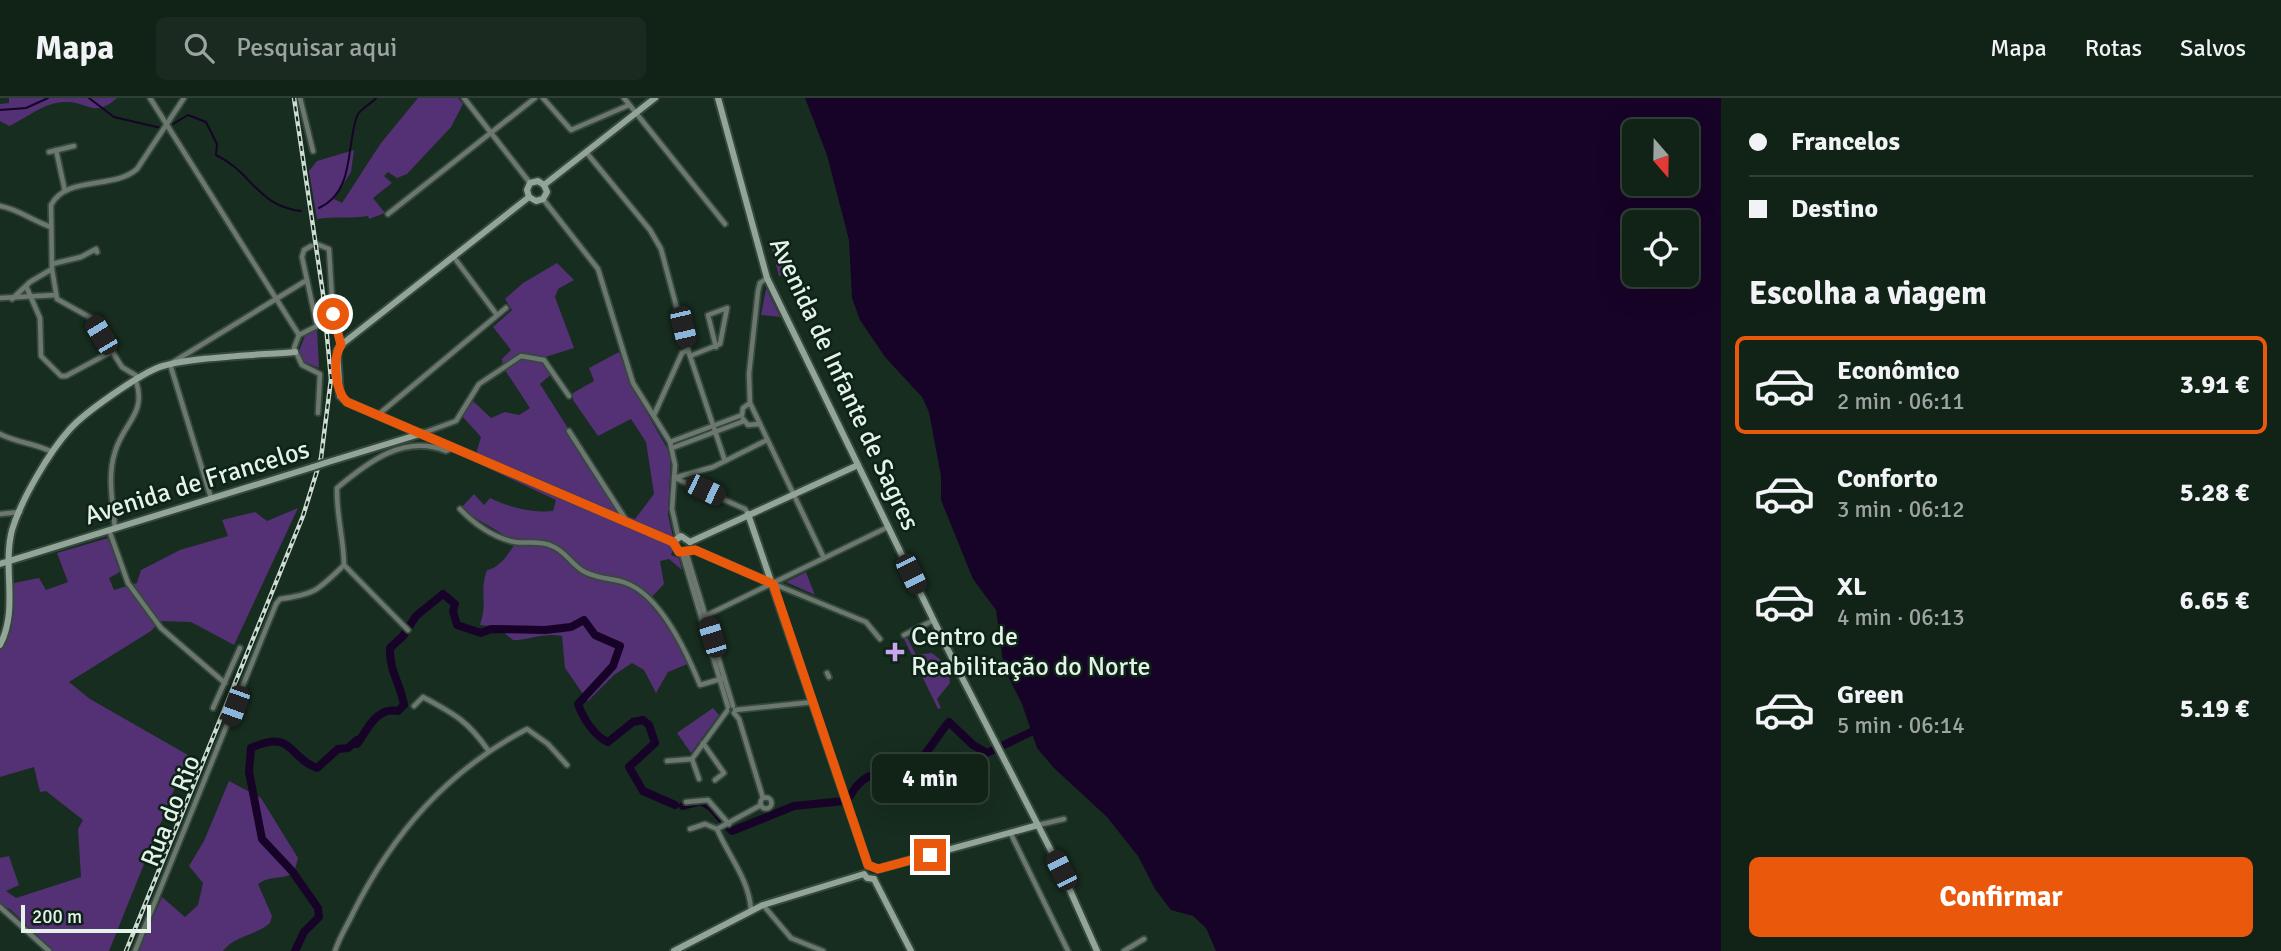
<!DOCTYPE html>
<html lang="pt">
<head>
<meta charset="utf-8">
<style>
	body { margin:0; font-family:Signika,sans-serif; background:#1a2a20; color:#f1f3f6; height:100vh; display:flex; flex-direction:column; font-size:26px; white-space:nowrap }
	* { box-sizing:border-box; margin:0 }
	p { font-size:23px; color:#9ca4a1 }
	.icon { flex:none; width:38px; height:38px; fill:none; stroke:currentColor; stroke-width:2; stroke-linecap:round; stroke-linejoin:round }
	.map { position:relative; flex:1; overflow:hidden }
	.side { display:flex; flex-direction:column; background:#112217; width:560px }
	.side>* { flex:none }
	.top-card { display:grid; align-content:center; height:154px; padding:0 28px; background:#112217 }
	.needle { width:46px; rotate:160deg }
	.tools { position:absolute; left:1622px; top:21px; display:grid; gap:14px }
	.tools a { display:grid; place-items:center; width:77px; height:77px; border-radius:10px; background:#112217; box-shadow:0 7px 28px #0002,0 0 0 2px #303f36; font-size:35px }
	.scale { position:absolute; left:21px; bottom:18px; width:130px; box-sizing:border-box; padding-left:7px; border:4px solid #e5f2e9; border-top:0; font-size:19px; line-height:24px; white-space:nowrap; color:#e5f2e9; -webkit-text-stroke:5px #0d2316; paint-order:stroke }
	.end { position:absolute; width:32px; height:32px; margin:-16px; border:9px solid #ea580c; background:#fff; box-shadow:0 0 0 4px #fff }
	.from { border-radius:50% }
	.bubble { position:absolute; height:49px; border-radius:10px; background:#112217; box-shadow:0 7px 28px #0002,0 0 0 2px #303f36; font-size:23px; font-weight:800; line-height:49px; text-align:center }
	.car { position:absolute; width:21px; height:42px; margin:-21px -10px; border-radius:9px; box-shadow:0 0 5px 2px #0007; background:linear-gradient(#222 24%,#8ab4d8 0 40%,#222 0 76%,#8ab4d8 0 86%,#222 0) }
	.top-card b { display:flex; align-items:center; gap:24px; height:66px; font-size:26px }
	.top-card b+b { border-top:2px solid #303f36 }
	.top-card i { width:18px; height:18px; background:#f1f3f6 }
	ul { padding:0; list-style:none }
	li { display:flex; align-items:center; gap:21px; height:98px; margin:0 14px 10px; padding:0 14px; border:4px solid transparent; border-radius:10px }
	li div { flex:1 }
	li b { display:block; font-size:26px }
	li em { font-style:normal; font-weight:800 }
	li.on { border-color:#ea580c }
	li>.icon { width:63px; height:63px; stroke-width:1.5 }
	h2 { padding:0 28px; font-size:32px; line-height:84px }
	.primary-button { display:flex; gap:14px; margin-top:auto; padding:14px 28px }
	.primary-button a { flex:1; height:80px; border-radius:10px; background:#ea580c; color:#fff; font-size:28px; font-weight:800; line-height:80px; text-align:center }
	header { display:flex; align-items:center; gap:42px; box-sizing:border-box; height:98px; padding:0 35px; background:#112217; border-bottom:2px solid #303f36 }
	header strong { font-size:33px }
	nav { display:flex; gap:38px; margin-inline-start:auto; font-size:24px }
	.search { width:490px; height:63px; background:#1a2a20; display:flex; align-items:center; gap:18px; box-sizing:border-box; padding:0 24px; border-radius:10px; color:#9ca4a1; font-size:26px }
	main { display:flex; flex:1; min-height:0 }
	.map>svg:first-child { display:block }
</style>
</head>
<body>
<header>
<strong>Mapa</strong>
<div class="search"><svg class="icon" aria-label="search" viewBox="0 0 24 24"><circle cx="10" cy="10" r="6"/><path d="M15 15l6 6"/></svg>Pesquisar aqui</div>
<nav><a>Mapa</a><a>Rotas</a><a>Salvos</a></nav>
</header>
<main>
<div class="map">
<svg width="1721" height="853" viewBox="0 0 1721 853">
	<rect width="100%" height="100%" fill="#172d1f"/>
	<g fill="#543074">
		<path d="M9,0h108c-24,21 -29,3 -52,4 -21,0 -38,16 -56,24l-9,-5v-17l9,-1z"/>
		<path d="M418,0h40l5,6 -12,23 -44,47 -10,4 -9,-6 -4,4 8,7 -19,15 12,15 -16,6 -1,-3c-16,3 -34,0 -51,3l-8,-48 8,-10 37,-11 -3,22 -17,27 8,4 39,-60z"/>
		<polygon points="786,147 793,174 779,178 772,151"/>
		<path d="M557,165l17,17 -16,9 -3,8 19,51 -29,9 9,15 -14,12c27,43 55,86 82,130l13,5 19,-25 -8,-52 -15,-23 -33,17 -25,-36v-7l21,-12 -5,-13 30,-16 12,33 40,70 -3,60 7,30 -4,10 8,3 3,12 -13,-11 -9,2 4,23 -16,17 28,35 14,27 -22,9 -12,21 -12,-23 -12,-7 -18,12 -26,26 -23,-33 -3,-32c-17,-4 -32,4 -49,4l-16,-13 -17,-2c8,-23 -1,-33 7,-55 13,-2 22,-17 29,-28l-56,-33 14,-15 10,11 6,-7c19,9 41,15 63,13l3,-11 -77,-36 -2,-14 4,-13 -19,-21 11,-15 18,17 14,-6 14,3 11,-7 -27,-41 -1,-8 9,-9 -18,-23 19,-17 -7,-11 18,-16z"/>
		<polygon points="766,191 767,192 780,219 761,217"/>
		<polygon points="317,232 319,270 304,264 299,253 305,238"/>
		<polygon points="298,410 234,547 191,524 160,523 151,533 69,584 90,601 188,657 109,853 53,853 10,811 0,807 0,760 9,758 19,787 6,793 16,800 81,779 78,731 83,722 46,693 40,694 34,669 0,679 0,551 11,533 14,485 39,480 46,492 68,484 57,455 108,440 120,474 109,480 114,492 137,485 141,472 180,452 228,438 222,422 255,414 267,423"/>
		<polygon points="806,474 807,477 815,497 786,484"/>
		<polygon points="907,539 916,557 932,555 948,568 950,585 937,601 941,610 938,611 904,541"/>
		<polygon points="713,610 719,617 691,655 677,635"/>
		<path d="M229,683l32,17 37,60 -4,15c-12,7 -24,2 -36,11l14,32 -2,7c-15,13 -34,12 -47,28h-85l24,-54 23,20 13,-12 5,-22 -14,-17 15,-25z"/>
	</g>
	<path fill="#170327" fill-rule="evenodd" d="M805,0h916v853h-505l-10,-23 -13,-12 -22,-6 -16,-21 -17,-33 -31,-39 -53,-49 -17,-20 -15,-44 -18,-36 -8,-58 -23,-31 -32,-79v-24l-12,-64 -7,-15 -37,-40 -25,-37 -8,-22 -3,-58 -22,-85zM1634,33h53v53h-53zM1634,124h53v53h-53z"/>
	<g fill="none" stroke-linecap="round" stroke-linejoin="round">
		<g stroke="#170327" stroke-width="2">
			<polyline points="89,0 114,19 161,30"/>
			<polyline points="0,12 26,10 48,0"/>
			<path d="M173,26l15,-9 18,7 11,22 -1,11c36,17 41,51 85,56"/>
			<path d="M319,110c36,-16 27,-62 38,-92 3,-7 14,-12 19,-18"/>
		</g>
		<g stroke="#170327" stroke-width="8">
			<path d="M850,698c18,-32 36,-18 62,-31 14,-7 26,-31 37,-43l24,23 14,8 44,-21"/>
			<polyline points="683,708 701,703 711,709 732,733 794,708 844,703"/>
			<path d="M295,853l9,-19 15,-15 -1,-9 -26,-37 -30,-32 -13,-67 2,-24c43,-19 36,9 66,20l21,-19 10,-1 9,-8v4c11,-15 19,-37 41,-33l6,-6c-3,-20 -15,-34 -14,-57l13,-12 13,-20 27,-22 12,10 -2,7 4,14 24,8 10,-4 54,1 26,-3 13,-7 11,15 25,11 -7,20 -35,38c5,14 16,32 30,38l25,-20 10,-2 6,5 6,18 -26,24 14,24 32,14"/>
		</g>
		<g stroke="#34493b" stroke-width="8">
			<g id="street">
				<polyline points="150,0 299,237"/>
				<polyline points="300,0 313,53"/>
				<polyline points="464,0 530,85"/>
				<polyline points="543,0 571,32 629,7"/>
				<polyline points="624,0 725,126"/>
				<polyline points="56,52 65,93"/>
				<polyline points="49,54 74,48"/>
				<polyline points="586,54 650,132 661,151 688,252 725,363"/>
				<polyline points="543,101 598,171 633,285 670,344 675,367 672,411 678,438"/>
				<path d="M0,108c18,3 33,15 51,21"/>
				<polyline points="388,116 535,0"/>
				<polyline points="319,147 329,151 333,216 341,247"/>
				<polyline points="311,148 304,152 302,159 317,228 299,237 294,250 302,267 320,276 318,315"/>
				<polyline points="453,158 497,217"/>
				<polyline points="52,166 81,159 96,151 97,154"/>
				<polyline points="767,180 760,185 758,193 749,276 750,305 824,460"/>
				<polyline points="26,188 40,220 41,258 61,278 66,278 111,254"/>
				<polyline points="0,200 56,197"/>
				<polyline points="12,201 30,184 52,171"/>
				<polyline points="690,258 720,246 727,210 708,217 716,249"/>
				<path d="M140,280l-18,-11 -31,-49 -34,-19 -5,-30 -1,-64c16,-30 62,-15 86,-36l47,-71"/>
				<polyline points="379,316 506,210"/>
				<polyline points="654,317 682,255 688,252"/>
				<polyline points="743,321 748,327 759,326"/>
				<polyline points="569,333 626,422"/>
				<polyline points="423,335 456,323 479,286 521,258 544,262 569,298"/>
				<path d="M0,336c17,9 35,9 52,18"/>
				<polyline points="670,344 742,317 743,310 750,305"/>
				<polyline points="672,350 744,323"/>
				<polyline points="674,380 713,369 767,342"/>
				<polyline points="675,380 745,411 748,416"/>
				<polyline points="211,400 170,266 307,182"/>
				<path d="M460,411c14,15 34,29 55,33 12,2 25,-2 37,4 14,5 20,20 33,26 13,7 27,6 41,11 35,13 61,70 74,102l24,-7"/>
				<polyline points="0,416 20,414"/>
				<path d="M115,431c-2,-25 -8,-53 0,-77 8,-29 32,-38 21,-71"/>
				<polyline points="109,432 128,485 161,530 225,585"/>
				<polyline points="686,454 733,608"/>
				<polyline points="682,455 728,609"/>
				<polyline points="344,467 408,532"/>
				<polyline points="774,486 866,524 880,541"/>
				<polyline points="701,520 888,429"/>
				<polyline points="904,537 934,522"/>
				<polyline points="827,575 829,579"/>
				<path d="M414,608l9,-9c31,17 44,23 65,53"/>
				<polyline points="213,610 240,550"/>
				<polyline points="735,612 813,604"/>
				<polyline points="734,615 739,621 763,700"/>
				<polyline points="703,645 724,675 715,682"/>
				<polyline points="667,663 692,661"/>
				<polyline points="699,681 692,661 727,613"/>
				<circle cx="766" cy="705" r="5.5"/>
				<polyline points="686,704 708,702 729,726"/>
				<polyline points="1038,727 1064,721"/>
				<polyline points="690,731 705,726 717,731"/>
				<polyline points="1010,734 1068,853"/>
				<polyline points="763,807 791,840 823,853"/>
				<polyline points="0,809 49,853"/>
				<path d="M751,812c-2,-31 -22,-53 -34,-81l44,-24"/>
				<path d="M135,853l141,-347 4,-5c36,-5 38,-9 64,-34 0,-26 -8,-50 -7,-77 31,-26 67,-54 109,-37l6,-3"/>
				<path d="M335,853c5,-15 12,-25 18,-38 40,-80 94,-142 174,-184l21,15 19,21"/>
				<polyline points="1124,853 1144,841"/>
			</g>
		</g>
		<g stroke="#34493b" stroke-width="10">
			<g id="secondary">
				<polyline points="718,0 767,180 953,562 1061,772 1097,853"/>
				<polyline points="544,87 655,0"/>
				<polyline points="529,99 341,247 337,253 340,298 347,304 673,444 679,454 695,452 773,486"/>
				<polyline points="529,99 527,92 530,85 538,83 544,87"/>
				<polyline points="529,99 536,103 543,101 547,94 544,87"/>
				<polyline points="325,365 423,335"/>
				<polyline points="748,416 868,767"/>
				<polyline points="673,444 681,438 690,444"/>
				<polyline points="690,444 858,367"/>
				<polyline points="0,466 313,369"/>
				<path d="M0,547c19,-37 2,-76 12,-115 9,-30 37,-78 58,-101 15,-17 66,-52 87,-61 27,-11 105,-13 138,-16"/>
				<polyline points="878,771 1038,727"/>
				<polyline points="874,781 911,853"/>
				<polyline points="674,853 763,807 864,776 867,780 874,781"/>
			</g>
		</g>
		<use href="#street" stroke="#6c776f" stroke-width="4.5"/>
		<use href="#secondary" stroke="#93a498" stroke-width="6"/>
		<g stroke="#cedcd3" stroke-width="4.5">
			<polyline id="rail" points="126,853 303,418 321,360 331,281 323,196 294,0"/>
		</g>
		<use href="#rail" stroke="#0d2316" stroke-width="2" stroke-dasharray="5" stroke-linecap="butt"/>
		<g stroke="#34493b" stroke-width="10" stroke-linecap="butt">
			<polyline id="secondary-bridge" points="313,369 325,365"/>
		</g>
		<use href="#secondary-bridge" stroke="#93a498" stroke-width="6"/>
	</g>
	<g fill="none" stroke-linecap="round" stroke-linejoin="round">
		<path stroke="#ea580c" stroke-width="9" d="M333,216l8,31c-9,14 -6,46 6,57l326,140 6,10 16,-2 78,34 95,281 10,4 52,-14"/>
	</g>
	<path fill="#c9a5ee" stroke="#0d2316" stroke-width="2.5" d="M891.5 543.5h7v7h7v7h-7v7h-7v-7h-7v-7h7z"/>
	<g text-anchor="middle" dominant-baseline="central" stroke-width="5" stroke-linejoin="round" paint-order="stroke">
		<g font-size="26" fill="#e5f2e9" stroke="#0d2316">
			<text transform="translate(844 286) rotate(65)">Avenida de Infante de Sagres</text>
			<text transform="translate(197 385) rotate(-17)">Avenida de Francelos</text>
			<text transform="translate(171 713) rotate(-68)">Rua do Rio</text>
		</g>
		<g font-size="26" fill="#e5f2e9" stroke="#0d2316" text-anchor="start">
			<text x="911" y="539">Centro de<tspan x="911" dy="30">Reabilitação do Norte</tspan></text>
		</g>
	</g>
</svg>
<div class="tools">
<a><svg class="needle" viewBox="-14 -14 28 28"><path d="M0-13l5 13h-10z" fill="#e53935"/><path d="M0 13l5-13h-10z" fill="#9ca4a1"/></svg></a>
<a><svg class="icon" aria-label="locate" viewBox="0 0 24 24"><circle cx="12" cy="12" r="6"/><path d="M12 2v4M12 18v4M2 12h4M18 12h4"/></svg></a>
</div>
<div class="scale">200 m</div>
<i class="end from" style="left:333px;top:216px"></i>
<i class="end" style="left:930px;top:757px"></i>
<div class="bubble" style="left:872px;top:656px;width:116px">4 min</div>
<i class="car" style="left:683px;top:229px;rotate:167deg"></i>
<i class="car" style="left:101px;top:237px;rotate:329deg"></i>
<i class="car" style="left:705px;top:392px;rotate:116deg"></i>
<i class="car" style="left:911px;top:476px;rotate:154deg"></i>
<i class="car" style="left:712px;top:539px;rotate:343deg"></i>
<i class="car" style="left:235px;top:608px;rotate:200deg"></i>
<i class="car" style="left:1061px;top:772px;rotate:333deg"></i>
</div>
<section class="side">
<div class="top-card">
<b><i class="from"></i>Francelos</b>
<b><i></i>Destino</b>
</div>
<h2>Escolha a viagem</h2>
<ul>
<li class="on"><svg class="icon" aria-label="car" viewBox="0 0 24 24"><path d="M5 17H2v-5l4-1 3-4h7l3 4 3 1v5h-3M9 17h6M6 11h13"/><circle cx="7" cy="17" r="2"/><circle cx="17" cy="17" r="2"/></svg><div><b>Econômico</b><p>2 min · 06:11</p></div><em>3.91 €</em></li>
<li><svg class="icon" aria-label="car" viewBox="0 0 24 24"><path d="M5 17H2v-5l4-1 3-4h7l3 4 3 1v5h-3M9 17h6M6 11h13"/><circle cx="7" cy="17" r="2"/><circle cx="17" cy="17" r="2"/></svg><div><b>Conforto</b><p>3 min · 06:12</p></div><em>5.28 €</em></li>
<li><svg class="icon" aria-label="car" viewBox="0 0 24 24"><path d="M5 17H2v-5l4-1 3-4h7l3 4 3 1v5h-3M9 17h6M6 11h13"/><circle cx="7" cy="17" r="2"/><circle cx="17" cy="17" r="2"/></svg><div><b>XL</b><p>4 min · 06:13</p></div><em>6.65 €</em></li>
<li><svg class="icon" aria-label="car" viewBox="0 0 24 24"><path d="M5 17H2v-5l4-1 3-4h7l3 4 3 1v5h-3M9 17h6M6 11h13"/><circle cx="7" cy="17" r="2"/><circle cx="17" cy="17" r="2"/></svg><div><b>Green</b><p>5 min · 06:14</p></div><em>5.19 €</em></li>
</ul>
<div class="primary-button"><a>Confirmar</a></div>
</section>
</main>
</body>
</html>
